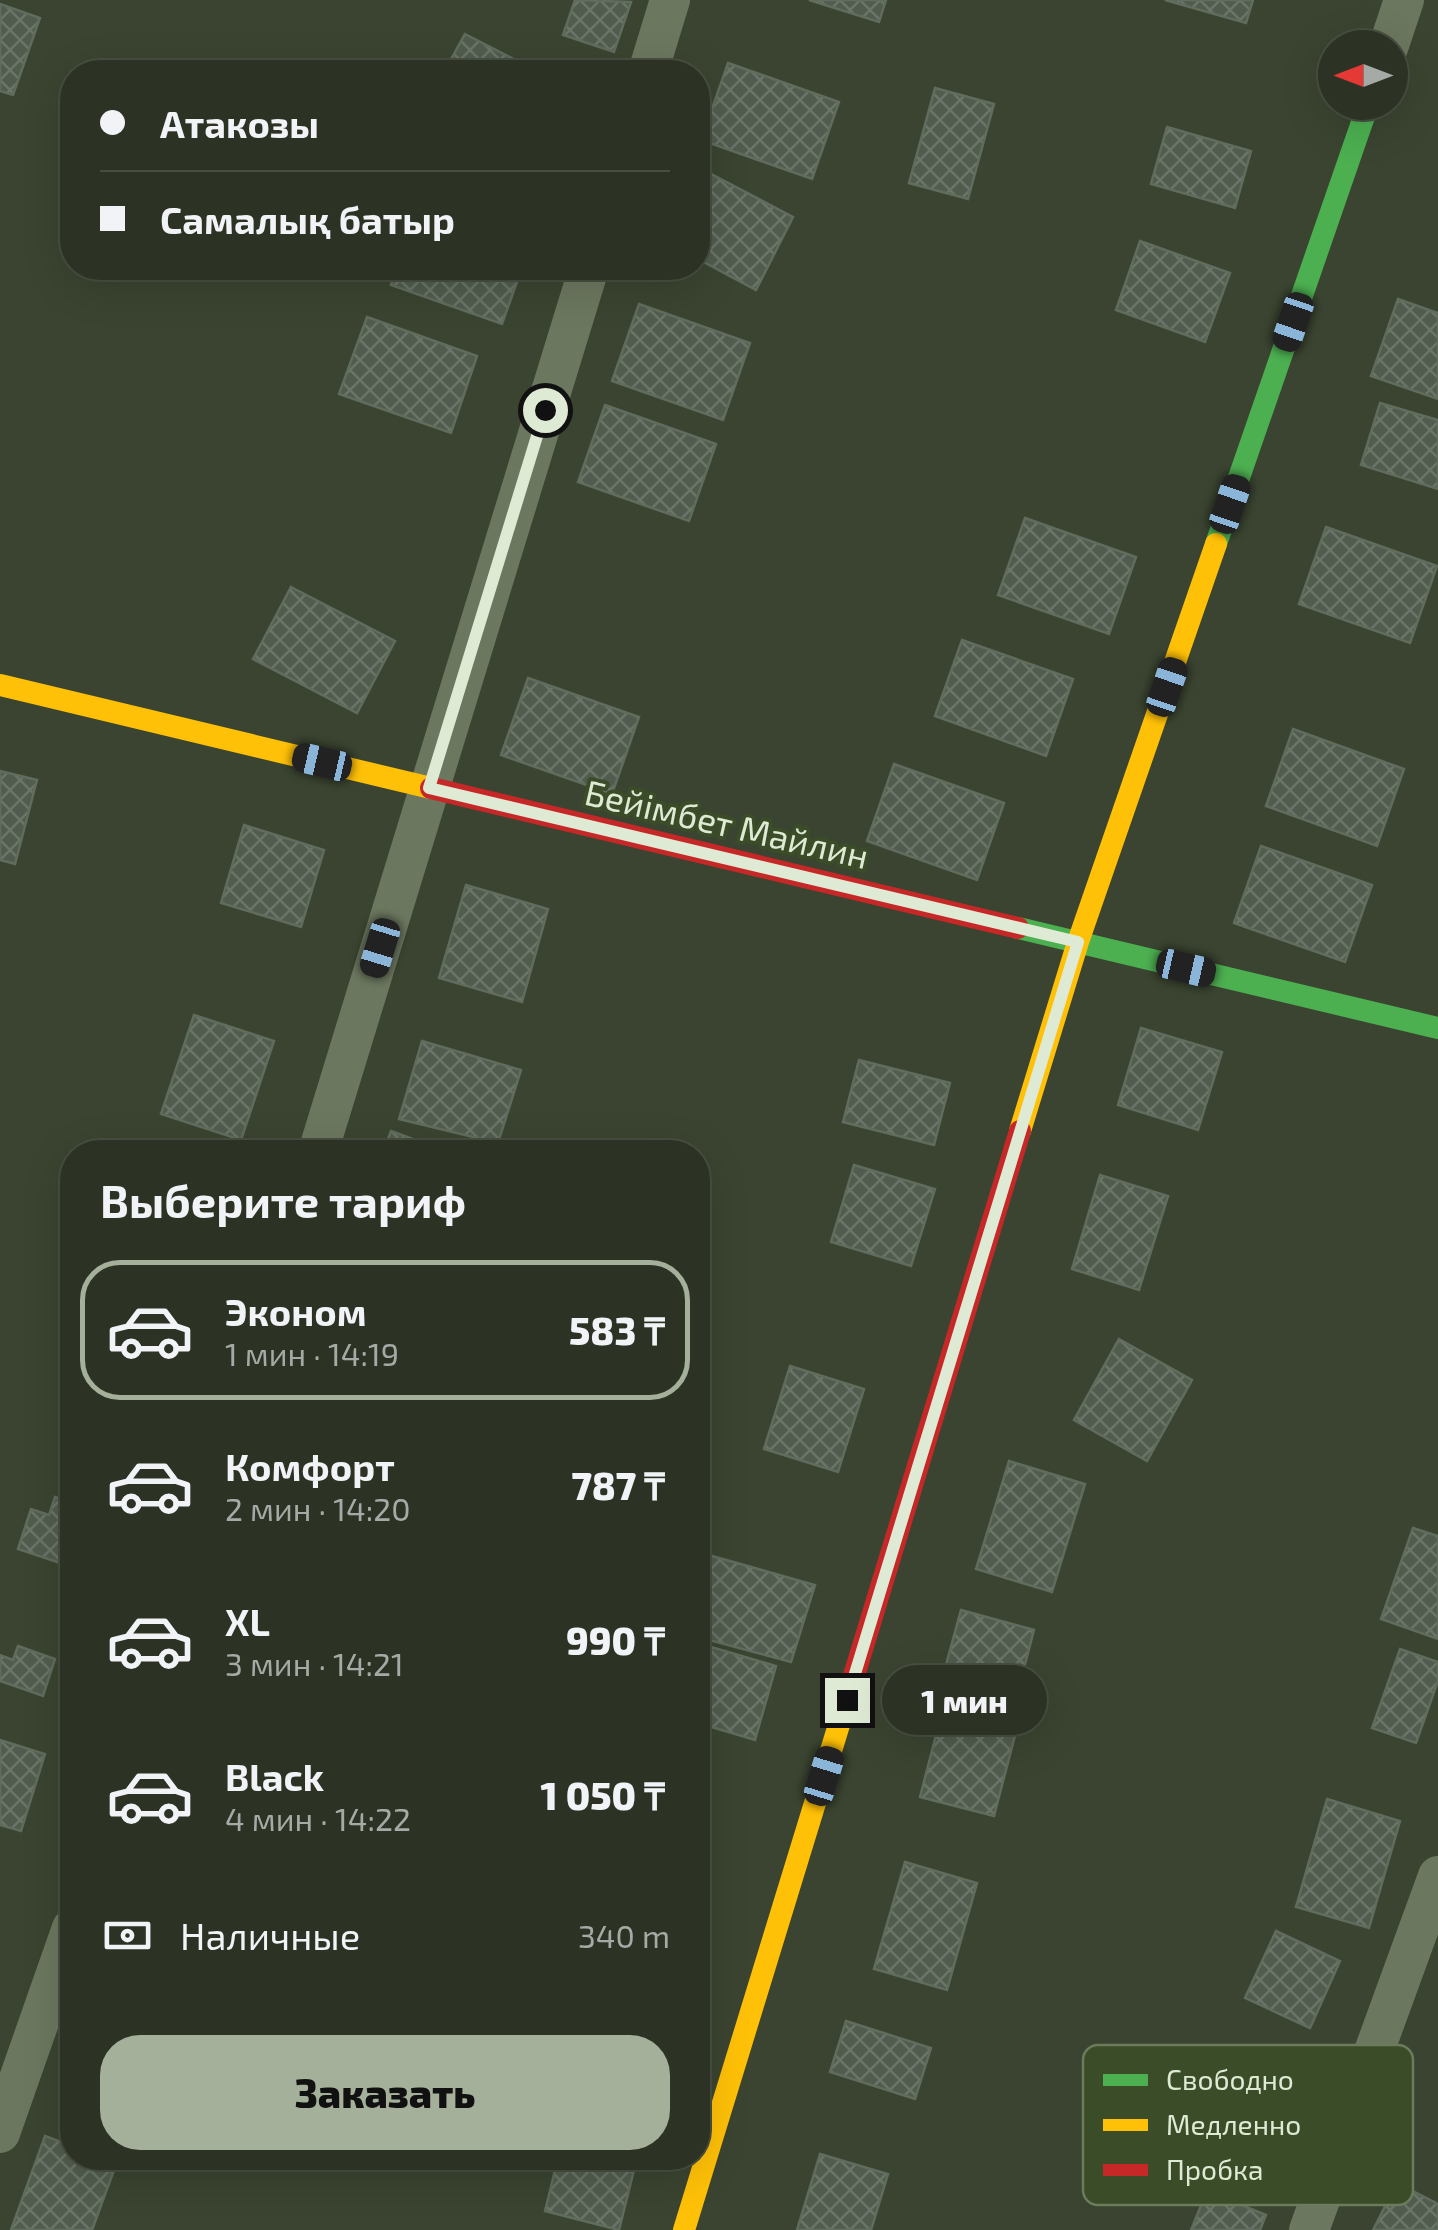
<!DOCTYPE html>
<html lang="ru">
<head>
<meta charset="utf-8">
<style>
	body { margin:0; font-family:"Exo 2",sans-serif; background:#343b2c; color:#f1f3f6; height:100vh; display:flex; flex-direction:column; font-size:38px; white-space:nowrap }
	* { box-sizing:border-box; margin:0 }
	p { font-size:32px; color:#a6aaa6 }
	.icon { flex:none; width:55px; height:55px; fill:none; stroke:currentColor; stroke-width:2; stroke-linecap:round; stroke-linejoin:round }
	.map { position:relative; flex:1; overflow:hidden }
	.drawer { position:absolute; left:60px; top:1140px; width:650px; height:1030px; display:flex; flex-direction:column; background:#2c3324; border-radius:40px; box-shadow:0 10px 40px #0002,0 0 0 2px #484e41 }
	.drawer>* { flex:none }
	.banner { position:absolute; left:60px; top:60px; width:650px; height:220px; border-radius:40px; box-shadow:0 10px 40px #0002,0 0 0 2px #484e41; display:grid; align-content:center; height:220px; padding:0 40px; background:#2c3324 }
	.needle { width:65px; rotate:270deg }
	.fabs { position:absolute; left:1318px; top:30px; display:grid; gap:20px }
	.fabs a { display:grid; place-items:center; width:90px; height:90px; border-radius:50%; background:#2c3324; box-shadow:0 10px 40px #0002,0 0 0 2px #484e41; font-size:50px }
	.end { position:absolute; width:45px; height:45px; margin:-22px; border:12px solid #dfead5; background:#111; box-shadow:0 0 0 5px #111 }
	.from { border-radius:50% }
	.bubble { position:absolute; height:70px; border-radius:35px; background:#2c3324; box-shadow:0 10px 40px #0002,0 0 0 2px #484e41; font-size:32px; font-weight:800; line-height:70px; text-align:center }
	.car { position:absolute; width:30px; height:60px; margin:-30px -15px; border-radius:12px; box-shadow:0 0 8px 2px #0007; background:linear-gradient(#222 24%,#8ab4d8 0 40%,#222 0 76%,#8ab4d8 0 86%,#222 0) }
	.banner b { display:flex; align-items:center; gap:35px; height:95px; font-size:38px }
	.banner b+b { border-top:2px solid #484e41 }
	.banner i { width:25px; height:25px; background:#f1f3f6 }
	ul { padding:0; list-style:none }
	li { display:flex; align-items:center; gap:30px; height:140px; margin:0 20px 15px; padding:0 20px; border:5px solid transparent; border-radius:40px }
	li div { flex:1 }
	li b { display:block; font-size:38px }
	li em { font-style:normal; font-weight:800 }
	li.selected { border-color:#a5b09b }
	li>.icon { width:90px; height:90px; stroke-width:1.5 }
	h2 { padding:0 40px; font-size:45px; line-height:120px }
	.pay { display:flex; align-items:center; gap:25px; height:110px; padding:0 40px; font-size:38px }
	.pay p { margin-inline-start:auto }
	.primary-button { display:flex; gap:20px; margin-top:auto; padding:20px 40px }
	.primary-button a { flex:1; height:115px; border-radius:40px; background:#a5b09b; color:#111; font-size:40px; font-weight:800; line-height:115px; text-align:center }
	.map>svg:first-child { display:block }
</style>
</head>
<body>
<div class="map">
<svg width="1438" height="2230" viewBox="0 0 1438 2230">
	<defs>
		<pattern id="building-cross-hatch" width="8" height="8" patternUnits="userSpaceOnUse" patternTransform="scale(2.5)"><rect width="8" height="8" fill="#515c4e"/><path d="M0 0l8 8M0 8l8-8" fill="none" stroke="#6a7467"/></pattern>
	</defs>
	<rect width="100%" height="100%" fill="#3a4430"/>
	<g fill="url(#building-cross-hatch)" stroke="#606c5d" stroke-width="2.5">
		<polygon points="575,0 631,2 614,52 563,35"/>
		<polygon points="809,0 886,0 879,22"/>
		<polygon points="1165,0 1253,0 1246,23"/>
		<polygon points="0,4 40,18 13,95 0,91"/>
		<polygon points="465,34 539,72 444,72"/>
		<polygon points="728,63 839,102 812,179 701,140"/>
		<polygon points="935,88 994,104 968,199 909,183"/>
		<polygon points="1167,127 1251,151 1235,208 1151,184"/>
		<polygon points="698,167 793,217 756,290 698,259"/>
		<polygon points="1140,241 1230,273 1205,342 1116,310"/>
		<polygon points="397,268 522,268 502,324 391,285"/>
		<polygon points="1398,299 1438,313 1438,399 1371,376"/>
		<polygon points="639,304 750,343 723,420 612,381"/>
		<polygon points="367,317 477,356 451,433 339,394"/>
		<polygon points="1380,403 1438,420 1438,489 1361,465"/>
		<polygon points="605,405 716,444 689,521 578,482"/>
		<polygon points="1025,518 1136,557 1109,634 998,595"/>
		<polygon points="1326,527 1437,566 1410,643 1299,604"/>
		<polygon points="291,587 395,641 357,713 253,659"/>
		<polygon points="962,640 1073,679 1046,756 935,716"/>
		<polygon points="528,678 639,717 612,794 501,755"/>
		<polygon points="1293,729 1404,769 1377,846 1266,806"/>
		<polygon points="894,764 1004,803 977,880 867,841"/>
		<polygon points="0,771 37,780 15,864 0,860"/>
		<polygon points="244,825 324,850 301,927 221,903"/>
		<polygon points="1261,846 1372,885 1345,962 1234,923"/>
		<polygon points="466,885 548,909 522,1002 439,978"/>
		<polygon points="194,1015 274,1041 241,1140 161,1114"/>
		<polygon points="1141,1028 1222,1052 1198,1130 1118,1105"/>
		<polygon points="422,1041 521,1070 498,1143 399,1119"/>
		<polygon points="859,1060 950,1083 934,1145 843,1122"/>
		<polygon points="391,1131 448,1152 383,1152"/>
		<polygon points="854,1165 935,1189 911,1266 831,1242"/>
		<polygon points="1100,1175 1168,1196 1139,1290 1072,1269"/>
		<polygon points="1119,1339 1192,1380 1147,1461 1074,1420"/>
		<polygon points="790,1366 864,1389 838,1472 764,1449"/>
		<polygon points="1009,1461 1085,1484 1052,1592 976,1569"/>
		<polygon points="55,1497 72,1503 72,1567 18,1549 31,1509 49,1515"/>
		<polygon points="1413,1528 1438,1536 1438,1639 1381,1619"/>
		<polygon points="698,1552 815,1585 791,1662 698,1637"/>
		<polygon points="961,1610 1034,1630 1015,1703 941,1683"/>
		<polygon points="701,1644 776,1666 755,1740 698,1723"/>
		<polygon points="18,1646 55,1659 43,1696 0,1681 0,1655 13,1660"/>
		<polygon points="1400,1649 1438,1662 1438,1681 1416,1743 1372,1728"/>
		<polygon points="944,1704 1018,1724 994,1816 920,1797"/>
		<polygon points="0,1740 45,1754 21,1831 0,1825"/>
		<polygon points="1327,1799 1400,1821 1369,1928 1296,1907"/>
		<polygon points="698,1819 709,1822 698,1866"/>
		<polygon points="905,1862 977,1883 947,1990 874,1969"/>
		<polygon points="1276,1931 1340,1961 1310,2028 1245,1998"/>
		<polygon points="846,2021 931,2048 915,2099 830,2072"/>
		<polygon points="45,2136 72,2146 72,2158 117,2162 92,2230 11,2230"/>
		<polygon points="820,2154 888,2174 871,2230 797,2230"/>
		<polygon points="558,2158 637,2158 619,2230 545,2211"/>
		<polygon points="1397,2183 1438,2204 1438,2230 1373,2230"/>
		<polygon points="1207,2191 1266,2215 1260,2230 1191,2230"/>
	</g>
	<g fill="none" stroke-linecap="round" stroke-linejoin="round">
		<g stroke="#6c775f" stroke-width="40">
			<polyline points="1388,48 1404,0"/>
			<polyline points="648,72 670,0"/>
			<polyline points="318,1152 589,268"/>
			<polyline points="0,2133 72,1928"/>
			<polyline points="1309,2230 1438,1876"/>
		</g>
		<g stroke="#4caf50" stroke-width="22">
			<polyline points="1216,544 1369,102"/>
			<polyline points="1018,928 1438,1028"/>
		</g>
		<g stroke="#ffc107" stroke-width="22">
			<polyline points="0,685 431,788"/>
			<polyline points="1020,1131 1078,942 1216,544"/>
			<polyline points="684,2230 842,1715"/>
		</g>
		<g stroke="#c62828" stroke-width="22">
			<polyline points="431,788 1018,928"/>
			<polyline points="842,1715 1020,1131"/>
		</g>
	</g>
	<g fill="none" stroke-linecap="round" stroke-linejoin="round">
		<polyline stroke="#dfead5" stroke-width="12" points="545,410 429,788 1078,942 847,1700"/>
	</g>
	<g text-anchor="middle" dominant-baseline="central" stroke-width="8" stroke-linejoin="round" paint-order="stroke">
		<g font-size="35" fill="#dfead5" stroke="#3b4c28">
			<text transform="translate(727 823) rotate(13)">Бейімбет Майлин</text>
		</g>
	</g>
	<rect x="1083" y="2045" width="330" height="160" rx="15" fill="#3b4c28" stroke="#6c7b5c" stroke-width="2.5"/>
	<rect x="1103" y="2074" width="45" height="12" fill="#4caf50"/>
	<rect x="1103" y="2119" width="45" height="12" fill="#ffc107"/>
	<rect x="1103" y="2164" width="45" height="12" fill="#c62828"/>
	<g font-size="28" fill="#dfead5">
		<text x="1166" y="2090">Свободно</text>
		<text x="1166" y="2135">Медленно</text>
		<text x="1166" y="2180">Пробка</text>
	</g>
</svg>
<div class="fabs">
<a><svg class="needle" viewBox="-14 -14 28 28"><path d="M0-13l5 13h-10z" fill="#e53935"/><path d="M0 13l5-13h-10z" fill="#a6aaa6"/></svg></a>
</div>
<i class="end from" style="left:545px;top:410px"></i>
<i class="end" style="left:847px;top:1700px"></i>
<div class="bubble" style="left:882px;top:1665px;width:165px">1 мин</div>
<i class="car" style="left:1293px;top:322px;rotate:199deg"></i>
<i class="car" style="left:1230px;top:504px;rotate:19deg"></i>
<i class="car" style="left:1167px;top:687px;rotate:19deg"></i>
<i class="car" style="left:322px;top:762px;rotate:283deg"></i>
<i class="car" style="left:380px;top:948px;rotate:197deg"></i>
<i class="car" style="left:1186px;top:968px;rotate:103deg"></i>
<i class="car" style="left:824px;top:1776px;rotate:17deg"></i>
<div class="banner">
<b><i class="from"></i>Атакозы</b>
<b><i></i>Самалық батыр</b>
</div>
<section class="drawer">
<h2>Выберите тариф</h2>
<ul>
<li class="selected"><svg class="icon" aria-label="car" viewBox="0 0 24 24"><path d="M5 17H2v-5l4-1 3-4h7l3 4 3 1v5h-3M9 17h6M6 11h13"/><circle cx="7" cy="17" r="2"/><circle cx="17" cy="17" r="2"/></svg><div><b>Эконом</b><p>1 мин · 14:19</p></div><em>583 ₸</em></li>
<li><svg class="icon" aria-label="car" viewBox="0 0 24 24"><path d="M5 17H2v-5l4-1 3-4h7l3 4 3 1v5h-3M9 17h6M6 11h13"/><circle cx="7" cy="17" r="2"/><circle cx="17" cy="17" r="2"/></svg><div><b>Комфорт</b><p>2 мин · 14:20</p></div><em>787 ₸</em></li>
<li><svg class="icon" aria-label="car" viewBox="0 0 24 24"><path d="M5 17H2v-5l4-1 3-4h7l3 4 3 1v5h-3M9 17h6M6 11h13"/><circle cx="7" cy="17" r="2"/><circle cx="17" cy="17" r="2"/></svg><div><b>XL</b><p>3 мин · 14:21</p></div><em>990 ₸</em></li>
<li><svg class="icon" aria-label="car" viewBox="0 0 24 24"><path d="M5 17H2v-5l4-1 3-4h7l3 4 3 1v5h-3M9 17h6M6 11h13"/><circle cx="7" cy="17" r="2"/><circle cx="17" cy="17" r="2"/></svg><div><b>Black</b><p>4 мин · 14:22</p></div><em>1 050 ₸</em></li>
</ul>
<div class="pay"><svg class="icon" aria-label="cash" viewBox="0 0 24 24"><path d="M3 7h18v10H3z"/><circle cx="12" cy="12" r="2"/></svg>Наличные<p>340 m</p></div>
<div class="primary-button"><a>Заказать</a></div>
</section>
</div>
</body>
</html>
